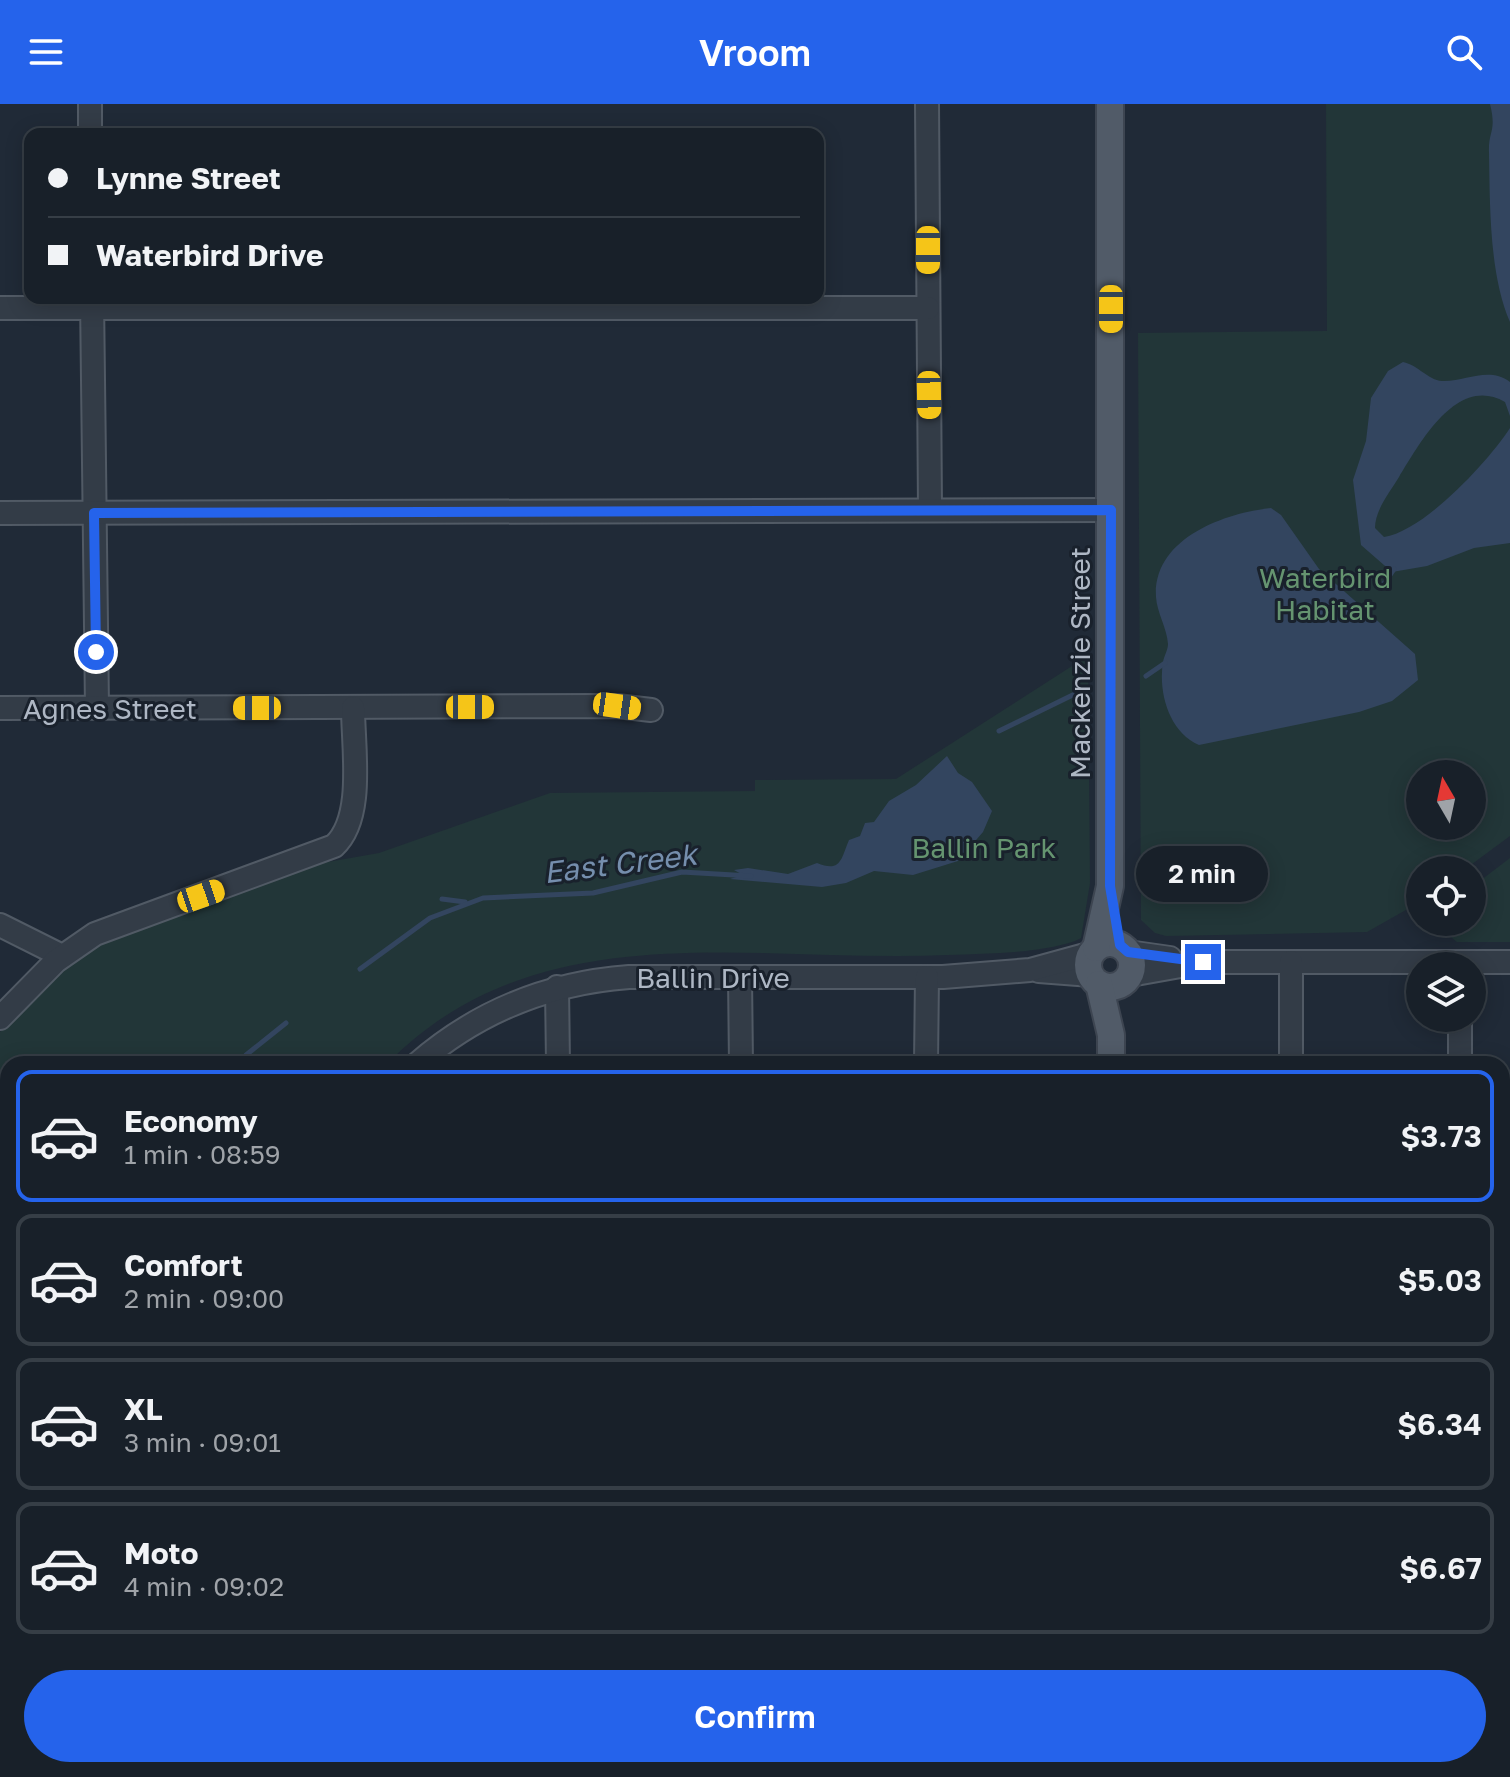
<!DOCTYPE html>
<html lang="en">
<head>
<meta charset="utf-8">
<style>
	body { margin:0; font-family:"Golos Text",sans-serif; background:#252d35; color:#f1f3f6; height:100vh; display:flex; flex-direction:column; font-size:30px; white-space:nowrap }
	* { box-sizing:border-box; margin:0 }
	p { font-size:26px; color:#9fa3a8 }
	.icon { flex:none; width:44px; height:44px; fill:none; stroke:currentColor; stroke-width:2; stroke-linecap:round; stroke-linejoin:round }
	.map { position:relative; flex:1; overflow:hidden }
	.panel { position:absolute; left:0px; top:952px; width:1510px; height:722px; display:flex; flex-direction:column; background:#182029; border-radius:24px 24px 0 0; box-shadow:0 4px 20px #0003,0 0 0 2px #363e46 }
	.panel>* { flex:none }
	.banner { position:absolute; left:24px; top:24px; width:800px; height:176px; border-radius:16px; box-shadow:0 4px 20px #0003,0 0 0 2px #363e46; display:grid; align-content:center; height:176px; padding:0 24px; background:#182029 }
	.needle { width:52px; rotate:351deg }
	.fabs { position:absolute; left:1406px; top:656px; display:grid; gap:16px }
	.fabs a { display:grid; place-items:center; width:80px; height:80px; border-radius:50%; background:#182029; box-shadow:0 4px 20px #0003,0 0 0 2px #363e46; font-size:40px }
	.end { position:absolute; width:36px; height:36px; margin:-18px; border:10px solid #2563eb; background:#fff; box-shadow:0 0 0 4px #fff }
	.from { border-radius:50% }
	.bubble { position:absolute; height:56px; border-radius:28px; background:#182029; box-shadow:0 4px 20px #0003,0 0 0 2px #363e46; font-size:26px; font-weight:600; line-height:56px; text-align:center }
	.car { position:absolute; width:24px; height:48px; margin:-24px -12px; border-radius:10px; box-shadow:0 0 6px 2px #0007; background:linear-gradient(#f5c518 24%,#345 0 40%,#f5c518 0 76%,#345 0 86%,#f5c518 0) }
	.banner b { display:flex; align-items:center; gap:28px; height:76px; font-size:30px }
	.banner b+b { border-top:2px solid #363e46 }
	.banner i { width:20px; height:20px; background:#f1f3f6 }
	ul { padding:14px 0 0; list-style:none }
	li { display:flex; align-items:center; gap:24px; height:132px; margin:0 16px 12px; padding:0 8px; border:4px solid #363e46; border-radius:16px }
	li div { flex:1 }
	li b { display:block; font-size:30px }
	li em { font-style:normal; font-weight:600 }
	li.current { border-color:#2563eb }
	li>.icon { width:72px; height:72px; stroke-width:1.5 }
	.button { display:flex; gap:16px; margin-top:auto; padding:16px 24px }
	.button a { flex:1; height:92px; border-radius:48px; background:#2563eb; color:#fff; font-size:32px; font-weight:600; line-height:92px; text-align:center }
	header { display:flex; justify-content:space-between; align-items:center; height:104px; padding:0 24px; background:#2563eb; color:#fff; font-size:36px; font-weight:600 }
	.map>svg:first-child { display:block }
</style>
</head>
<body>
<header><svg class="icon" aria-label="menu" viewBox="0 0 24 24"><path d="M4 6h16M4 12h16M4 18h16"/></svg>Vroom<svg class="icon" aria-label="search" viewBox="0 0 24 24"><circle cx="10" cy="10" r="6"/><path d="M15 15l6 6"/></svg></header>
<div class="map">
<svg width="1510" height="1673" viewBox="0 0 1510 1673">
	<rect width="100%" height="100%" fill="#202a37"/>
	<g fill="#223638" fill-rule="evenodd">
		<path d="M1326,0h184v732l-46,34h-44v32l-53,30 -201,4 -11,-3 -14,-13 -3,-587 189,-2zM1420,670h52v52h-52z"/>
		<path d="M1083,555l5,4 2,220 -9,55 -6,3c-39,13 -86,12 -127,14 -193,9 -410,-46 -561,109h-379v485l-8,8v-525c37,-38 68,-73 116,-96l206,-73 57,-10 171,-60 205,-2v-11l141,-1z"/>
		<polygon points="1510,754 1510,838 1457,838 1433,818 1472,818 1472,783"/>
		<polygon points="1502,1403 1510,1408 1510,1506 1502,1518"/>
	</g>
	<g fill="#33455f">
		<path d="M1490,0h20v218c-21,-48 -20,-118 -21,-169 -1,-23 8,-21 1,-49z"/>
		<path d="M1403,258c15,3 25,18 39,19 24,1 46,-15 68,1v34l-5,-14c-48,-28 -85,41 -106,75 -9,15 -24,33 -24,51l9,9c40,-6 104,-75 126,-109v115l-36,5 -47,18 -35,6 -31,-27 -8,-65 13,-39 5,-43 17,-27z"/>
		<path d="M1271,404l10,7 38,54 96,85 3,26 -26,21 -33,11 -160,33c-30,-13 -41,-53 -36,-83 1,-6 5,-12 5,-18 -1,-16 -11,-31 -12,-47 -3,-59 69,-84 115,-89z"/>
		<path d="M947,652l11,17 14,9 20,29 -9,21 -25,29 -45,14 -39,-4 -28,12 -24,4 -92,-8 13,-4 -9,-5 14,-2 40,6 29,-11c24,10 24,-4 32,-23l11,-4 5,-13 9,-1 15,-21 27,-16z"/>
	</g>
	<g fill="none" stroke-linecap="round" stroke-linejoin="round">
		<g stroke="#33455f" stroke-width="5">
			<polyline points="1383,481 1394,465"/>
			<polyline points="1146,572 1165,559"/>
			<polyline points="999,627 1087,584"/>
			<polyline points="442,795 465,798"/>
			<polyline points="360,865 430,814 483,794 593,789 682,768 751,772"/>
			<polyline points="241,960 246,951 286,919"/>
			<polyline points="0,1242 8,1235"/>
		</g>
		<g stroke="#515a65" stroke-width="26">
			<g id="minor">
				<polyline points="90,0 90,30"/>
				<polyline points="927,0 930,406"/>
				<polyline points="92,194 97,604"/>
				<polyline points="0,204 928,204"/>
				<polyline points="0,409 1111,406"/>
				<polyline points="0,604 617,602 651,606"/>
				<polyline points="0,821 62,852"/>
				<polyline points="1128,848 1170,854"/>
				<polyline points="1039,867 1091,871"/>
				<polyline points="1130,871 1203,858 1510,858"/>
				<polyline points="740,873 741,960"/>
				<polyline points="557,883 558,960"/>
				<path d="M0,914l56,-57 39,-27 239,-88c31,-28 19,-98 19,-138"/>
				<polyline points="1460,914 1460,960"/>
				<path d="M417,960c61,-53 131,-81 212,-87h314l87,-7 62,-17"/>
				<polyline points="926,960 927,873"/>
				<polyline points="1291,960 1291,858"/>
				<polyline points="0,1482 8,1474"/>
				<polyline points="0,1560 8,1567"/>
				<polyline points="360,1673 360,1666"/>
			</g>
		</g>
		<g stroke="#3d4551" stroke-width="30">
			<g id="major">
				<circle cx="1110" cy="861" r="22"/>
				<polyline points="1096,844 1110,782 1110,0"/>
				<polyline points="1099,880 1111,931 1111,960"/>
				<polyline points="1110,1666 1110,1673"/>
			</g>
		</g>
		<use href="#minor" stroke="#333c47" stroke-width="22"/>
		<use href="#major" stroke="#515b68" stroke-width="26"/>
	</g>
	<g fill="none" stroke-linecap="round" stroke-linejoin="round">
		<polyline stroke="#2563eb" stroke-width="10" points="96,548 94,409 1111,406 1110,782 1120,841 1128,848 1203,858"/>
	</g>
	<g text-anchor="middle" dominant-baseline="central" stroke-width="6" stroke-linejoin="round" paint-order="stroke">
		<g font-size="28" fill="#659470" stroke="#19212c">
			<text x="1325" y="473">Waterbird<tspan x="1325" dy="32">Habitat</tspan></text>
			<text x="984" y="743">Ballin Park</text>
		</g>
		<g font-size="28" fill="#aeb7c4" stroke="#19212c">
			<text transform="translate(1079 559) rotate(-90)">Mackenzie Street</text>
			<text x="110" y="604">Agnes Street</text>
			<text x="713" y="873">Ballin Drive</text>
		</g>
		<g font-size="30" font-style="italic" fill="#758ead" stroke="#19212c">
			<text transform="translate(620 759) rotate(-7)">East Creek</text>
		</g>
	</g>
</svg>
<div class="fabs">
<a><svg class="needle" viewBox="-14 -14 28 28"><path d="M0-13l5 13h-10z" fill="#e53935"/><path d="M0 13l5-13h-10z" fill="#9fa3a8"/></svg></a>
<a><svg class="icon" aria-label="locate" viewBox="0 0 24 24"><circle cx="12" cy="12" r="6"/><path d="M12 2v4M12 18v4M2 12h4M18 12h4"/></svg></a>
<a><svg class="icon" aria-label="layers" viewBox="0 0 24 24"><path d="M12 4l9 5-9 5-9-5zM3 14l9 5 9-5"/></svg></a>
</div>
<i class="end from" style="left:96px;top:548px"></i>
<i class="end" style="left:1203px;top:858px"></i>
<div class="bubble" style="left:1136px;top:742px;width:132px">2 min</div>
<i class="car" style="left:928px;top:146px;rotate:180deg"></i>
<i class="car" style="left:1111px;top:205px;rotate:180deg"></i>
<i class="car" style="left:929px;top:291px;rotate:179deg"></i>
<i class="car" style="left:617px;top:602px;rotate:98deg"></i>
<i class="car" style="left:470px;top:603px;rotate:90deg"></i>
<i class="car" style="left:257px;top:604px;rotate:270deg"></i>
<i class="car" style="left:201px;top:792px;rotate:71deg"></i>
<div class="banner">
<b><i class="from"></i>Lynne Street</b>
<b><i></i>Waterbird Drive</b>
</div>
<section class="panel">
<ul>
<li class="current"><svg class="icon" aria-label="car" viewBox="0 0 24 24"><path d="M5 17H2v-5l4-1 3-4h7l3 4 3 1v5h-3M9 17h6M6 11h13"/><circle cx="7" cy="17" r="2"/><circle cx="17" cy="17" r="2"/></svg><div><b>Economy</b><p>1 min · 08:59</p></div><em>$3.73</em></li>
<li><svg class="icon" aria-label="car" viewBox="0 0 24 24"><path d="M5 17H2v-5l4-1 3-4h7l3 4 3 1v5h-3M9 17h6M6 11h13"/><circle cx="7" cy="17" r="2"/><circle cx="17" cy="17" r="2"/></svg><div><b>Comfort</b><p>2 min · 09:00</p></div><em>$5.03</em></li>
<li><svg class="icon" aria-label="car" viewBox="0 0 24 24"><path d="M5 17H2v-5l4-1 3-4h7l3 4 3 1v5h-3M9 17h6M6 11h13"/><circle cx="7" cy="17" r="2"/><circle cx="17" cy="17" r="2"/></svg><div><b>XL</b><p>3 min · 09:01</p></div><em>$6.34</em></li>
<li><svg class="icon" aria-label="car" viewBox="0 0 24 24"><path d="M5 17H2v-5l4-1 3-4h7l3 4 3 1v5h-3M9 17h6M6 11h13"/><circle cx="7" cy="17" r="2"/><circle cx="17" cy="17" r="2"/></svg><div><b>Moto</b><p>4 min · 09:02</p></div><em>$6.67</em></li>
</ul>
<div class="button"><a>Confirm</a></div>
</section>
</div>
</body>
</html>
